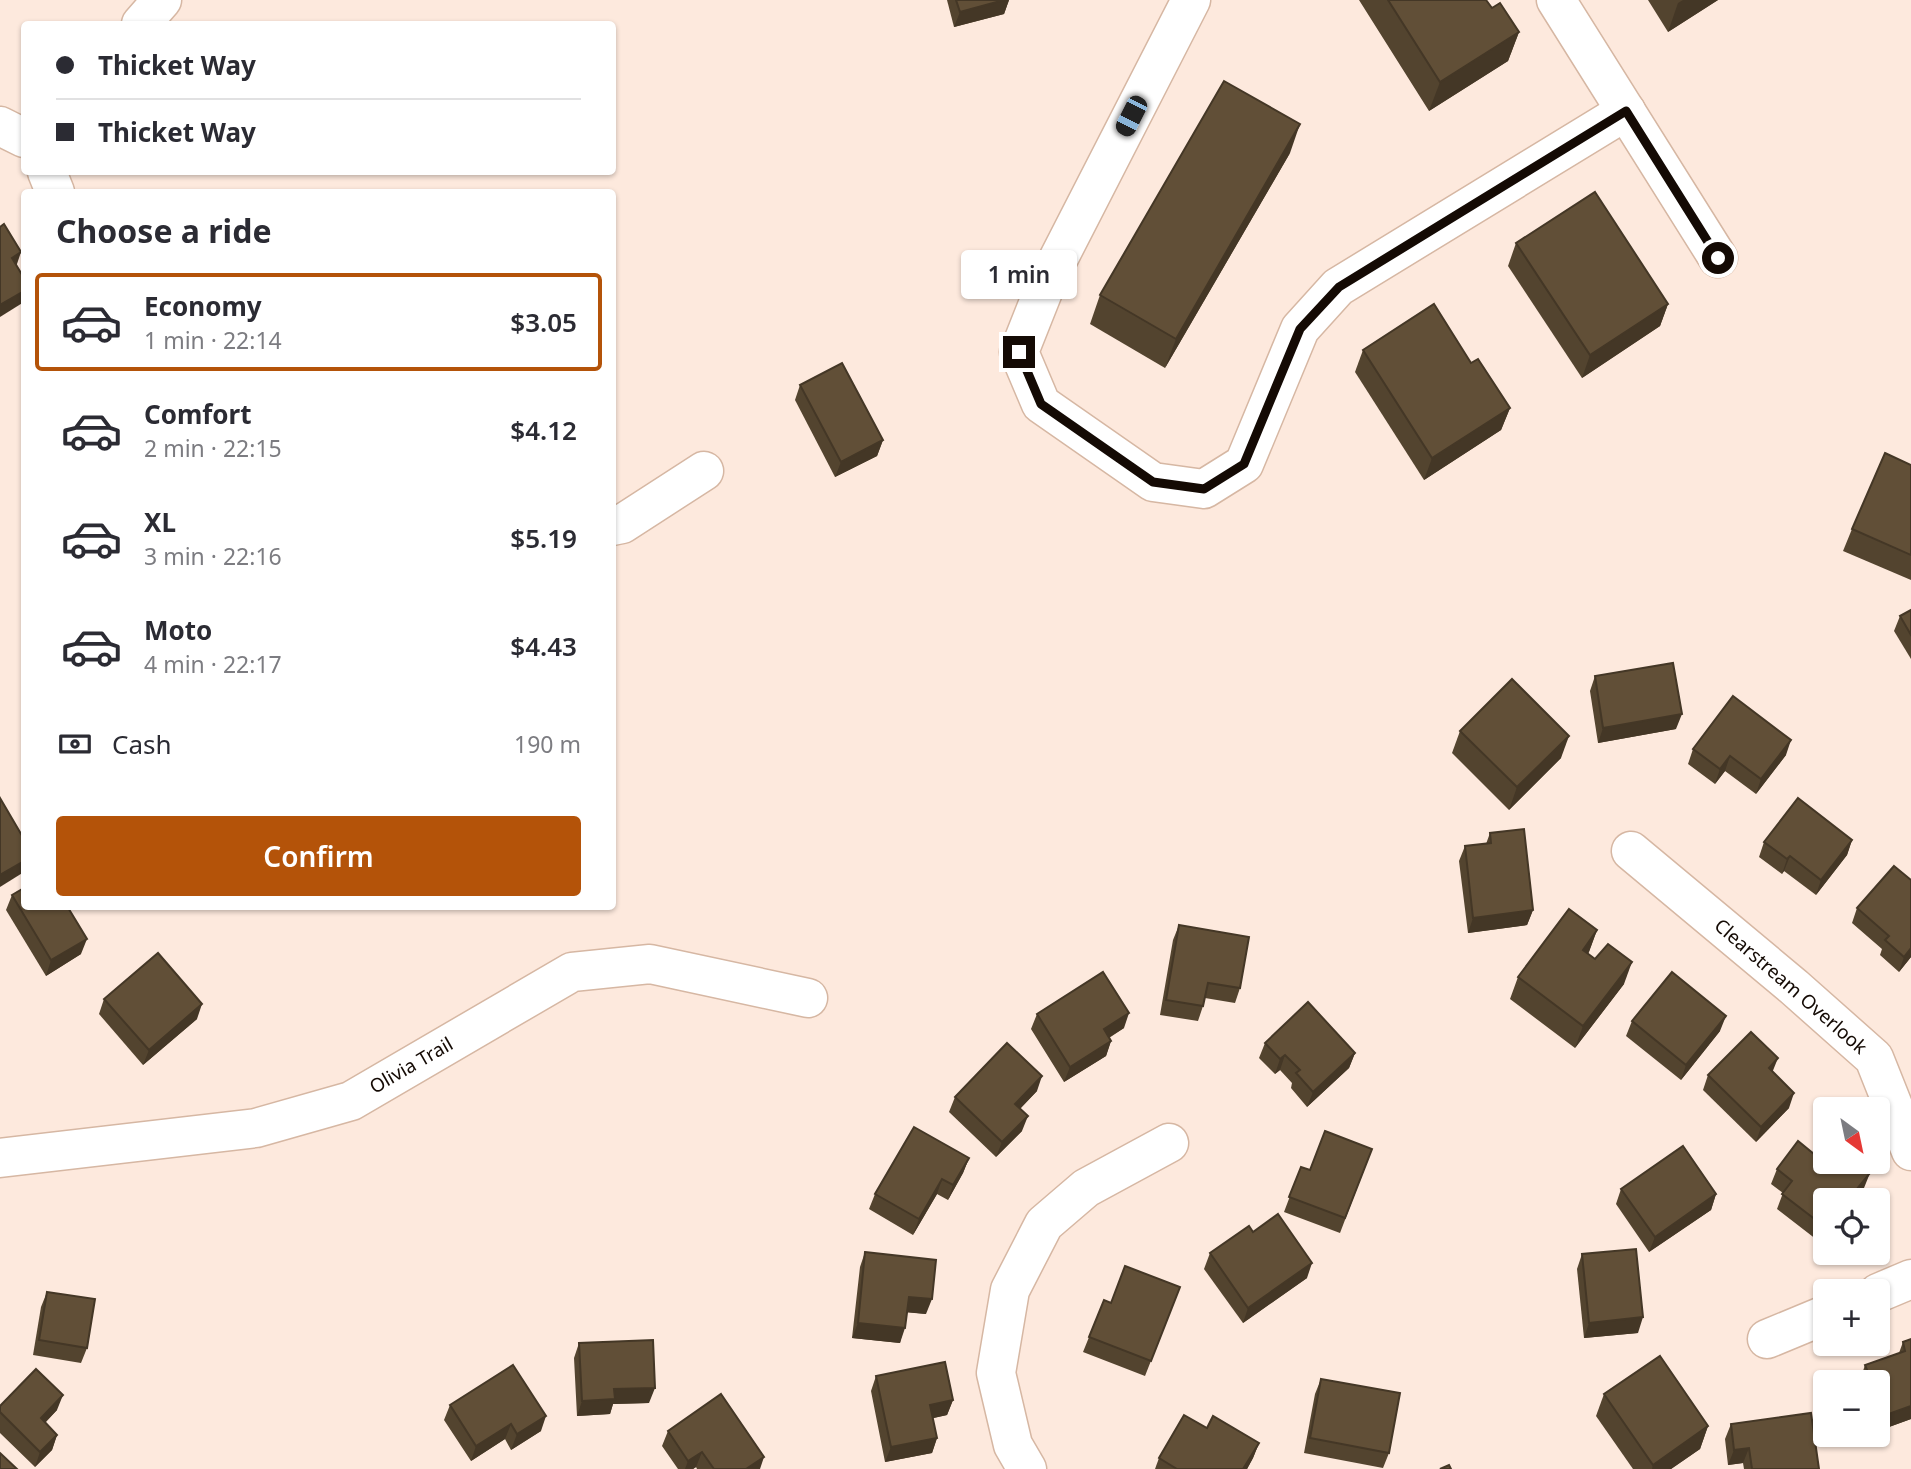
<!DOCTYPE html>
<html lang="en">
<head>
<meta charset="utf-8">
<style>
	body { margin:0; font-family:"Noto Sans",sans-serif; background:#f2f2f3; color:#2b2b33; height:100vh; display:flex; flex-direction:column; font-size:26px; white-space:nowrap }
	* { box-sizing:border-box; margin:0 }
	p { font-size:23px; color:#7c7c81 }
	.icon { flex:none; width:38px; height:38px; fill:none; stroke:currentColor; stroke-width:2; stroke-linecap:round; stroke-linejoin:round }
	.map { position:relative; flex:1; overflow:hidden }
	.details { position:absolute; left:21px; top:189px; width:595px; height:721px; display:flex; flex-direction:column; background:#fff; border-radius:7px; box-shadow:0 2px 5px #0004 }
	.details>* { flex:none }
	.guide { position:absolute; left:21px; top:21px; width:595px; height:154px; border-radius:7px; box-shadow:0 2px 5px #0004; display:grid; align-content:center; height:154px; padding:0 35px; background:#fff }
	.needle { width:46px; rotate:147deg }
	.buttons { position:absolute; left:1813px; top:1097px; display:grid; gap:14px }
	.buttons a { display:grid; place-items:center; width:77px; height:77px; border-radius:7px; background:#fff; box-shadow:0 2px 5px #0004; font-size:35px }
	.end { position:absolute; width:32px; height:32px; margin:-16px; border:9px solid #140a04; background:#fff; box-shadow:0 0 0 4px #fff }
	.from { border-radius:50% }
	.bubble { position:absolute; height:49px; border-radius:7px; background:#fff; box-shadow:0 2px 5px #0004; font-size:23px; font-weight:600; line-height:49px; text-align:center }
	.car { position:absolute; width:21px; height:42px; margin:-21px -10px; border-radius:9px; box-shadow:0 0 5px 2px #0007; background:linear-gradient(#222 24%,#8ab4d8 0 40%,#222 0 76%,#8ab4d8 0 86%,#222 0) }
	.guide b { display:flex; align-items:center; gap:24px; height:66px; font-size:26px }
	.guide b+b { border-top:2px solid #e1e1e2 }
	.guide i { width:18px; height:18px; background:#2b2b33 }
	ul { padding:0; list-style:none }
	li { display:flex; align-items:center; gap:21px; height:98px; margin:0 14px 10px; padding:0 21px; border:4px solid transparent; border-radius:7px }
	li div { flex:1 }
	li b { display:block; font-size:26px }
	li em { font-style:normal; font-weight:600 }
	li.selected { border-color:#b45309 }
	li>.icon { width:63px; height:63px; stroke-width:1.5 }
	h2 { padding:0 35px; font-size:32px; line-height:84px }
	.pay { display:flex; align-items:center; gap:18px; height:77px; padding:0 35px; font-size:26px }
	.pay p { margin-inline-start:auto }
	.primary-button { display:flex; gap:14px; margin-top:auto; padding:14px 35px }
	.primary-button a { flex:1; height:80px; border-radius:7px; background:#b45309; color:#fff; font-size:28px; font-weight:600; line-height:80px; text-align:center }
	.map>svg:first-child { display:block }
</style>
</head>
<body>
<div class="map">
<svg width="1911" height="1469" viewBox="0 0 1911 1469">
	<rect width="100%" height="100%" fill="#fde9dd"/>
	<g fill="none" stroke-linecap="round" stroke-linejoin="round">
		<g stroke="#d6b7a3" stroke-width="41">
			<g id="minor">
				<polyline points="1191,0 1048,279 1019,352 1041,404 1153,482 1204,489 1244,464 1300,329 1338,287 1626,111"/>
				<polyline points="1556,0 1718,258"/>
				<polyline points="141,24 162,0"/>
				<polyline points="0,126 24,138"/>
				<polyline points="47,172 55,192"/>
				<polyline points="612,526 622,524 704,471"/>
				<polyline points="1631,851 1794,987 1874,1058 1911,1151"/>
				<polyline points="0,1158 256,1128 351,1101 572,972 650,964 808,998"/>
				<polyline points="1878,1293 1911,1279"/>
				<polyline points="1767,1339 1825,1315"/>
				<polyline points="1027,1469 1013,1445 996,1373 1010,1290 1044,1224 1086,1188 1169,1143"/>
			</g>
		</g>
		<use href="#minor" stroke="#fff" stroke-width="38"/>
	</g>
	<g fill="#53442f">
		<polygon points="947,0 1009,0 1004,14 954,27"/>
		<polygon points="1359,0 1486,0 1492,8 1519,32 1508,61 1429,111"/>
		<polygon points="1648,0 1718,0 1668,32"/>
		<polygon points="1290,153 1165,368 1090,324 1100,295"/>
		<polygon points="1516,243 1668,304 1660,326 1582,378 1508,266"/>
		<polygon points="1363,350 1471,363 1510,408 1501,430 1424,480 1355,372"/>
		<polygon points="800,385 883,440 877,456 835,477 795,400"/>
		<polygon points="1911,465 1911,580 1843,551 1852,529"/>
		<polygon points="1911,610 1911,659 1894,631 1900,616"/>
		<polygon points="1595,676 1676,729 1598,743 1590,691"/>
		<polygon points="1460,731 1561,758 1509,810 1452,753"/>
		<polygon points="1693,749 1786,755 1756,794 1725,771 1715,784 1688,764"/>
		<polygon points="1490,833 1533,910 1527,925 1468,933 1459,861 1465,846 1486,844"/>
		<polygon points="1852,840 1847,855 1816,895 1784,871 1782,874 1759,857 1764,842"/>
		<polygon points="1911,880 1911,957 1899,972 1880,955 1882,949 1852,923 1857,908"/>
		<polygon points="12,895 81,954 46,976 6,910"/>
		<polygon points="1179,925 1240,988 1235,1003 1205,998 1203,1006 1198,1021 1160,1015 1173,940"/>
		<polygon points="1597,930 1588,954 1624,984 1575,1048 1510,999 1518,977"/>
		<polygon points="104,999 197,1019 143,1065 99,1014"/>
		<polygon points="1037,1014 1124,1028 1109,1038 1111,1041 1106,1056 1064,1082 1031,1029"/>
		<polygon points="1632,1021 1720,1031 1681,1080 1626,1036"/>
		<polygon points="1265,1043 1355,1053 1349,1068 1307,1107 1291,1088 1292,1083 1280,1070 1275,1074 1259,1058"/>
		<polygon points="1708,1075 1789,1108 1756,1142 1703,1090"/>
		<polygon points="1037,1091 1020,1109 1022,1131 996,1157 949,1112 955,1097"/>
		<polygon points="1372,1149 1340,1233 1284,1212 1301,1167 1310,1170"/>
		<polygon points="1814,1154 1864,1188 1825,1200 1825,1238 1821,1243 1777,1209 1783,1193 1771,1184 1777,1169"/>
		<polygon points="969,1158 963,1173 948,1200 937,1194 913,1235 869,1209 875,1194"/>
		<polygon points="1621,1189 1716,1194 1711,1210 1649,1252 1616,1204"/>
		<polygon points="1253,1232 1307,1278 1243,1323 1204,1269 1210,1253"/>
		<polygon points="865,1252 926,1314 907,1312 900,1343 852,1338 860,1267"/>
		<polygon points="1582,1254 1638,1333 1584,1338 1577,1269"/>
		<polygon points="1180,1287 1145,1376 1083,1352 1104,1300 1111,1303"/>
		<polygon points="47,1292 87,1348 81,1363 33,1355 41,1307"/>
		<polygon points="1911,1339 1911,1419 1878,1431 1878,1382 1861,1382 1860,1380 1865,1365 1899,1353 1903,1342"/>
		<polygon points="579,1343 649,1403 613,1404 610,1414 577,1416 574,1358"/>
		<polygon points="876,1376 953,1400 947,1415 933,1418 937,1438 932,1453 885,1462 871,1391"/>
		<polygon points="1321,1379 1389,1453 1383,1468 1304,1453 1315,1394"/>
		<polygon points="1604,1394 1708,1426 1700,1449 1671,1469 1633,1469 1596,1416"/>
		<polygon points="450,1405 541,1431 511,1450 505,1439 471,1461 444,1420"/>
		<polygon points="0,1406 57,1410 45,1423 57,1435 52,1450 35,1467 0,1433"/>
		<polygon points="1731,1424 1819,1469 1744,1469 1743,1463 1728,1465 1725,1439"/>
		<polygon points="1207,1428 1259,1443 1253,1458 1247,1469 1155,1469 1159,1458"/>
		<polygon points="668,1431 760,1469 697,1469 696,1467 693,1469 678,1469 662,1446"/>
	</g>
	<g fill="#443726">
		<polygon points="1004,0 1009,0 1004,14 954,27 960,12"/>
		<polygon points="1683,0 1718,0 1668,32 1678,3"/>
		<polygon points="1519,32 1508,61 1429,111 1440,82"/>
		<polygon points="1300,124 1290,153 1165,368 1176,339"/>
		<polygon points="21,252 16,267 12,258"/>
		<polygon points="24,291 24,302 0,317 0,305"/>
		<polygon points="1668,304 1660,326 1582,378 1590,355"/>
		<polygon points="1510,408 1501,430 1424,480 1432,458"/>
		<polygon points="883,440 877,456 835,477 841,462"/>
		<polygon points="1682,714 1676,729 1598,743 1603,728"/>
		<polygon points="1569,736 1561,758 1509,810 1517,787"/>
		<polygon points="1791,740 1786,755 1756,794 1761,779"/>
		<polygon points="1730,756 1725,771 1715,784 1720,769"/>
		<polygon points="1852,840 1847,855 1816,895 1821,880"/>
		<polygon points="1790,856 1784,871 1782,874 1787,859"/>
		<polygon points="24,861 24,872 0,887 0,875"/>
		<polygon points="1533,910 1527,925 1468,933 1473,918"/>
		<polygon points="1597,930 1589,952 1574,972 1583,950"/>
		<polygon points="87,939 81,954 46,976 51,960"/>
		<polygon points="1911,948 1911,957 1899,972 1904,957"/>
		<polygon points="1632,962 1624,984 1575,1048 1583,1026"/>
		<polygon points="202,1004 197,1019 143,1065 149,1050"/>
		<polygon points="1129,1013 1124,1028 1098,1044 1104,1029"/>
		<polygon points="1726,1016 1720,1031 1681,1080 1686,1065"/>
		<polygon points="1111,1041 1106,1056 1064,1082 1070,1067"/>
		<polygon points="1355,1053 1349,1068 1307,1107 1313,1092"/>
		<polygon points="1285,1055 1280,1070 1275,1074 1280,1059"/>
		<polygon points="1778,1058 1772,1073 1769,1068"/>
		<polygon points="1042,1076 1037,1091 1010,1119 1015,1104"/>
		<polygon points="1794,1093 1789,1108 1756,1142 1761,1127"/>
		<polygon points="1028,1116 1022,1131 996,1157 1002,1142"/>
		<polygon points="969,1158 963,1173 948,1200 953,1185"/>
		<polygon points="1870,1173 1864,1188 1854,1200 1848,1200"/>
		<polygon points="942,1179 937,1194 913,1235 919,1219"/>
		<polygon points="1716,1194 1711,1210 1649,1252 1655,1237"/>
		<polygon points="1312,1263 1307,1278 1243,1323 1248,1308"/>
		<polygon points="909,1297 932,1299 926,1314 903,1312"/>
		<polygon points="1643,1317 1638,1333 1584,1338 1589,1323"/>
		<polygon points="858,1323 905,1328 900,1343 852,1338"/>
		<polygon points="655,1388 649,1403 613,1404 610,1414 577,1416 582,1401 614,1389"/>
		<polygon points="63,1395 57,1410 35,1433 41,1418"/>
		<polygon points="953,1400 947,1415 925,1420 930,1405"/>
		<polygon points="1911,1406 1911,1419 1878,1431 1883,1416"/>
		<polygon points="546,1416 541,1431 511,1450 517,1434"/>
		<polygon points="511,1424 505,1439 471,1461 476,1446"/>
		<polygon points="1708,1426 1700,1449 1671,1469 1652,1469 1653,1465"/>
		<polygon points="57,1435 52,1450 35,1467 40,1452"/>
		<polygon points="937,1438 932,1453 885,1462 891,1447"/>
		<polygon points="1259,1443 1253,1458 1247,1469 1243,1469"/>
		<polygon points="1749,1448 1743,1463 1728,1465 1734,1450"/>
		<polygon points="702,1452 696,1467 693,1469 685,1469 688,1461"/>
		<polygon points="764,1457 760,1469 746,1469"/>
	</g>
	<g fill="#614f37" stroke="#443726" stroke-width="2">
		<polygon points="956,0 1004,0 960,12"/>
		<polygon points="1388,0 1486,0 1492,8 1500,3 1519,32 1440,82"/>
		<polygon points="1224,81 1300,124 1176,339 1100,295"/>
		<polygon points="1595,192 1668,304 1590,355 1516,243"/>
		<polygon points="4,224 21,252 12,258 24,278 24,291 0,305 0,227"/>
		<polygon points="1434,304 1471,363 1478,359 1510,408 1432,458 1363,350"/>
		<polygon points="842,363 883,440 841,462 800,385"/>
		<polygon points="1885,453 1911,465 1911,555 1852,529"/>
		<polygon points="1911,610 1911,635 1900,616"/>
		<polygon points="1673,663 1682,714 1603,728 1595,676"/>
		<polygon points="1512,679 1569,736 1517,787 1460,731"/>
		<polygon points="1733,696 1791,740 1761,779 1730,756 1720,769 1693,749"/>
		<polygon points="0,798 24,839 24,861 0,875"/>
		<polygon points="1798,798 1852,840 1821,880 1790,856 1787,859 1764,842"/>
		<polygon points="1524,829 1533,910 1473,918 1465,846 1491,843 1490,833"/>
		<polygon points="1894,866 1911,880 1911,948 1904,957 1885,940 1889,936 1857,908"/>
		<polygon points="24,888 24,906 67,906 87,939 51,960 12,895"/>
		<polygon points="1569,909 1597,930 1583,950 1595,959 1608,944 1632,962 1583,1026 1518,977"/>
		<polygon points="1179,925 1249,937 1240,988 1208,983 1203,1006 1166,1000"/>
		<polygon points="158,953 202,1004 149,1050 104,999"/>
		<polygon points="1103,972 1129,1013 1104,1029 1111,1041 1070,1067 1037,1014"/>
		<polygon points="1672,972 1726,1016 1686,1065 1632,1021"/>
		<polygon points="1308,1002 1355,1053 1313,1092 1296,1073 1300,1070 1285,1055 1280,1059 1265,1043"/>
		<polygon points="1751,1032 1778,1058 1769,1068 1794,1093 1761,1127 1708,1075"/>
		<polygon points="1007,1043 1042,1076 1015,1104 1028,1116 1002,1142 955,1097"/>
		<polygon points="914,1127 969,1158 953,1185 942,1179 919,1219 875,1194"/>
		<polygon points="1325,1131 1372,1149 1345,1218 1289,1197 1301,1167 1310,1170"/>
		<polygon points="1825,1139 1825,1162 1855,1162 1870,1173 1848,1200 1825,1200 1825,1227 1782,1194 1792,1181 1777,1169 1798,1141 1814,1154"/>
		<polygon points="1683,1146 1716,1194 1655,1237 1621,1189"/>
		<polygon points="1278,1214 1312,1263 1248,1308 1210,1253 1249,1226 1253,1232"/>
		<polygon points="1636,1249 1643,1317 1589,1323 1582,1254"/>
		<polygon points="865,1252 936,1260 932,1299 909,1297 905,1328 858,1323"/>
		<polygon points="1125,1266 1180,1287 1151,1361 1089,1337 1104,1300 1111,1303"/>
		<polygon points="47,1292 95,1299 87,1348 39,1340"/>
		<polygon points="1911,1339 1911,1406 1883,1416 1878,1401 1878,1382 1872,1382 1865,1365 1905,1351 1903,1342"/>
		<polygon points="653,1340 655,1388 614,1389 615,1399 582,1401 579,1343"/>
		<polygon points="1660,1356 1708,1426 1653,1465 1604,1394"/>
		<polygon points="945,1362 953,1400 930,1405 937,1438 891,1447 876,1376"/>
		<polygon points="513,1365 546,1416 517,1434 511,1424 476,1446 450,1405"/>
		<polygon points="36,1369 63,1395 41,1418 57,1435 40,1452 0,1412 0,1406"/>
		<polygon points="1321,1379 1400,1393 1389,1453 1310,1438"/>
		<polygon points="721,1394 764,1457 746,1469 714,1469 702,1452 688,1461 668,1431"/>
		<polygon points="1811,1413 1819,1469 1752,1469 1749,1448 1734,1450 1731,1424"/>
		<polygon points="1184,1415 1207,1428 1213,1416 1259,1443 1243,1469 1177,1469 1159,1458"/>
		<polygon points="0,1453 17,1469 0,1469"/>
		<polygon points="1449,1465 1451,1469 1440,1469"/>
	</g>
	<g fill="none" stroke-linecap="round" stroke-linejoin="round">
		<polyline stroke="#140a04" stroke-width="9" points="1019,352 1041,404 1153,482 1204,489 1244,464 1300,329 1339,287 1626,111 1718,258"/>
	</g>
	<g text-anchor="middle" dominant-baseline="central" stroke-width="7" stroke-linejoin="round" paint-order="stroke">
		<g font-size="19" fill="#140a04" stroke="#fff">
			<text transform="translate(1791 986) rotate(41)">Clearstream Overlook</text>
			<text transform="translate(411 1065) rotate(-30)">Olivia Trail</text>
		</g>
	</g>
</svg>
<div class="buttons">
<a><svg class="needle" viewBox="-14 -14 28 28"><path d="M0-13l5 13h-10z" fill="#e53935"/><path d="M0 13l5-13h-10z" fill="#7c7c81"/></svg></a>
<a><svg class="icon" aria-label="locate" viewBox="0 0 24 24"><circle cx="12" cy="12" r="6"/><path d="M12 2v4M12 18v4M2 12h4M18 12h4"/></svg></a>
<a>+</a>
<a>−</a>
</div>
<i class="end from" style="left:1718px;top:258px"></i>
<i class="end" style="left:1019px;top:352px"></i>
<div class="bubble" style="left:961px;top:250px;width:116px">1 min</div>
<i class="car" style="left:1131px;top:116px;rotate:207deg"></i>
<div class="guide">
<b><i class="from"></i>Thicket Way</b>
<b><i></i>Thicket Way</b>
</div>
<section class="details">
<h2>Choose a ride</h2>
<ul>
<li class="selected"><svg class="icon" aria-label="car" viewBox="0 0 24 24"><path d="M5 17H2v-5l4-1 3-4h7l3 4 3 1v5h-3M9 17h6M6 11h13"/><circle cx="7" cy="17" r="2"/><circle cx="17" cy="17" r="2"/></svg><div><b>Economy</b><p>1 min · 22:14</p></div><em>$3.05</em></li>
<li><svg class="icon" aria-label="car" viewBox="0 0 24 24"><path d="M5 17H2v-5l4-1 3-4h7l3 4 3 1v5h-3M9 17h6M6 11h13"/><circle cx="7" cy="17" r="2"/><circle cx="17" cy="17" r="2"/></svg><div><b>Comfort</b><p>2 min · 22:15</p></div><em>$4.12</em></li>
<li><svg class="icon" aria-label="car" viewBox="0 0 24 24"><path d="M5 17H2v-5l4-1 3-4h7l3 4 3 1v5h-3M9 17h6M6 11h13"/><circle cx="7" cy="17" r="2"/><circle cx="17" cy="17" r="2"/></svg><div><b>XL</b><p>3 min · 22:16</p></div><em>$5.19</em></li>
<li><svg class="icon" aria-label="car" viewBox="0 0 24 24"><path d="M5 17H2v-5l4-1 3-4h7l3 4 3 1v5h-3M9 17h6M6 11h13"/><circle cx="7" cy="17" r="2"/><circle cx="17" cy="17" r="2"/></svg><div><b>Moto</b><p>4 min · 22:17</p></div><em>$4.43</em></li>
</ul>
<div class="pay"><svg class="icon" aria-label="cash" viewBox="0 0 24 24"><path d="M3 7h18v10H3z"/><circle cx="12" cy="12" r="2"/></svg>Cash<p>190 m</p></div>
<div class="primary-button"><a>Confirm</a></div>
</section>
</div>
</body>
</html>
